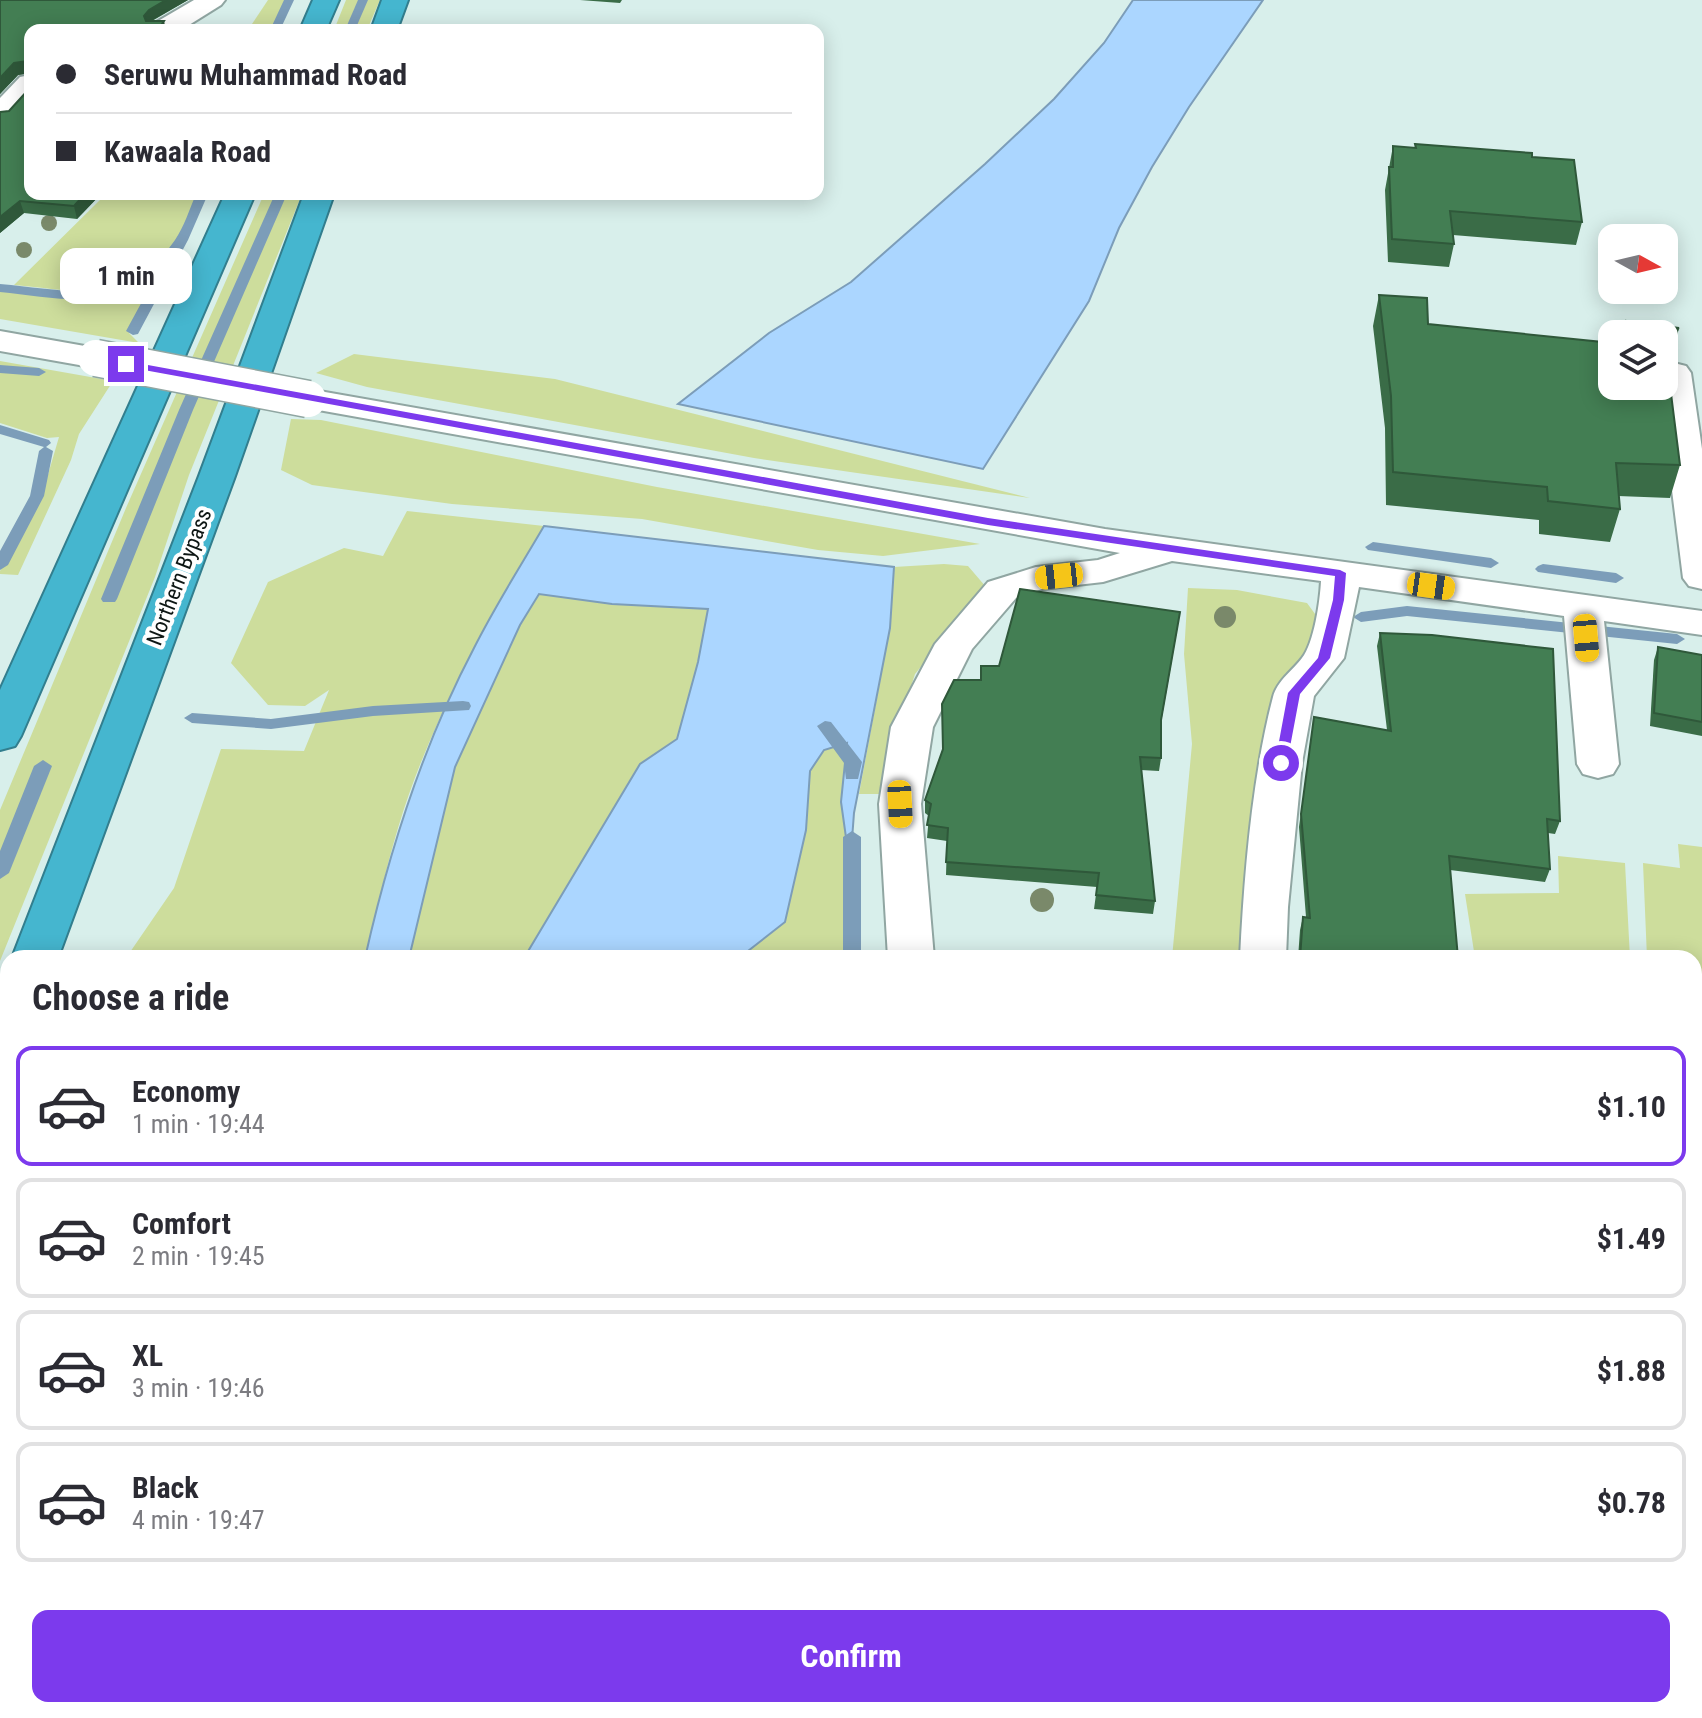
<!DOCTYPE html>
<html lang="en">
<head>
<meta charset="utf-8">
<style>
	body { margin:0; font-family:"Roboto Condensed",sans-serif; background:#f7f7f7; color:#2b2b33; height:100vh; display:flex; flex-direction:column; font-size:30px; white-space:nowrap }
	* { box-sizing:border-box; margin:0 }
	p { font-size:26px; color:#7c7c81 }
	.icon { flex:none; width:44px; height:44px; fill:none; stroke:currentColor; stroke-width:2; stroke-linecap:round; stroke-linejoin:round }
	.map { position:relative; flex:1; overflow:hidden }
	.drawer { position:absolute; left:0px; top:950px; width:1702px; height:768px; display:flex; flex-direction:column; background:#fff; border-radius:24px 24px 0 0; box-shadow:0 4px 20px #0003 }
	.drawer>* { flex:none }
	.guide { position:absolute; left:24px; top:24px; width:800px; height:176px; border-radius:16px; box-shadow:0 4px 20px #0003; display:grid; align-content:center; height:176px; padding:0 32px; background:#fff }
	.needle { width:52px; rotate:98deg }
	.fabs { position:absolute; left:1598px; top:224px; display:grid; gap:16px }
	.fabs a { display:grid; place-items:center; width:80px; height:80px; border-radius:16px; background:#fff; box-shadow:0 4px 20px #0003; font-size:40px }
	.end { position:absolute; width:36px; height:36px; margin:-18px; border:10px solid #7c3aed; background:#fff; box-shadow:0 0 0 4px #fff }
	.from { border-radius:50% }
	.bubble { position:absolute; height:56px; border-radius:16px; background:#fff; box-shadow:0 4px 20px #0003; font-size:26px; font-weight:700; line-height:56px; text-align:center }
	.car { position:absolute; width:24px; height:48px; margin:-24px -12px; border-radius:10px; box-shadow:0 0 6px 2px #0007; background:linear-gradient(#f5c518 24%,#345 0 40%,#f5c518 0 76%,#345 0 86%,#f5c518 0) }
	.guide b { display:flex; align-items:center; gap:28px; height:76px; font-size:30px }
	.guide b+b { border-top:2px solid #e1e1e2 }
	.guide i { width:20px; height:20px; background:#2b2b33 }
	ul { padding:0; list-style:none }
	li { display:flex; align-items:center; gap:24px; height:120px; margin:0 16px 12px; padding:0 16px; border:4px solid #e1e1e2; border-radius:16px }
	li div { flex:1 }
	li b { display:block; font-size:30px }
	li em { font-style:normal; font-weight:700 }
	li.current { border-color:#7c3aed }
	li>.icon { width:72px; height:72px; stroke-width:1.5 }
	h2 { padding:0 32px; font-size:36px; line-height:96px }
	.primary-button { display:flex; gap:16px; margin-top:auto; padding:16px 32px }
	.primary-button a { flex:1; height:92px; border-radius:16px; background:#7c3aed; color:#fff; font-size:32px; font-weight:700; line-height:92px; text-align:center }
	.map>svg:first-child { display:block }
</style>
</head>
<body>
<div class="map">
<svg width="1702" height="1718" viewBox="0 0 1702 1718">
	<rect width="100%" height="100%" fill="#d8efeb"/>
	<g fill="#cddd9c">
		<polygon points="268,0 287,0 273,30 248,30"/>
		<polygon points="346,0 380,0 367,30 334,30"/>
		<path d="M157,194h43c-6,15 -12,32 -20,45 -45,70 -96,52 -166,46l91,-90z"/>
		<polygon points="264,194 302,194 189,475 155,577 0,961 0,810 126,508"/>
		<path d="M169,259l-40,74 10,10 -139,-24v-28c28,2 102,14 125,4 17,-7 31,-23 44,-36z"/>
		<polygon points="354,354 555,379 1030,498 754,458 367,387 316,373"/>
		<polygon points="0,361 113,381 79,434 71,460 18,575 0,574 0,571 42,495 59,437 47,438 0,423"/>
		<polygon points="291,419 321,420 657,487 980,544 883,556 818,550 642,519 452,504 312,485 281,470"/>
		<path d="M407,511l137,15c-56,97 -114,194 -146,302 -13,43 -22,87 -33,130h-239l48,-70 47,-139 83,2 25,-61 -24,16 -37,-1 -37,-42 37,-81 76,-34 39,8z"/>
		<polygon points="944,564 968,566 986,587 915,674 897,730 892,794 859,794 890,628 894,567"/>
		<polygon points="1188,588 1237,590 1307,603 1318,618 1315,649 1285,674 1266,758 1245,958 1172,958 1192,744 1184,654"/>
		<polygon points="539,594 612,604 709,608 698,662 677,740 640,764 524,958 409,958 455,767 520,625"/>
		<polygon points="848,742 841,802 850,866 851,958 739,958 785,922 806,830 809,771 824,750"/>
		<polygon points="1678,844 1702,847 1702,1247 1694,1245 1694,958 1647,958 1643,863 1680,868"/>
		<polygon points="1558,856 1625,863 1630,958 1475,958 1465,894 1559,893"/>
		<polygon points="1694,1281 1702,1282 1702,1363 1694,1364"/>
		<polygon points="0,1290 8,1291 8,1576 0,1583"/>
		<polygon points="353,1710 831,1710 830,1718 352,1718"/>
		<polygon points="1045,1710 1171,1710 1169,1718 1047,1718"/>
	</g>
	<g fill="#abd6ff" stroke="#7c9db9" stroke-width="2">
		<polygon points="1133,0 1263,0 1189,107 1152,167 1119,228 1089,301 983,469 678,404 769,333 851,282 985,164 1054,99 1104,43"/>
		<path d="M544,526l350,41 -4,61 -36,185 -4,53 -9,-64 6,-59 -23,7 -14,21 -4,59 -21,92 -46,36h-215l116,-194 37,-25 21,-77 10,-53 -96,-5 -73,-10 -19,31 -65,142 -46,191h-44c24,-107 58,-213 109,-310 21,-42 46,-81 70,-122z"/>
		<polygon points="8,1576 8,1679 0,1686 0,1583"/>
		<polygon points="222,1710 353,1710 352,1718 220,1718"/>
	</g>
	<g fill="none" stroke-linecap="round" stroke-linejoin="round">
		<g fill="#7c9db9" fill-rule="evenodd">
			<polygon points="284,0 294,0 280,30 270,30"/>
			<polygon points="358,0 368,0 355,30 345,30"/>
			<path d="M196,194h12l-20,46 -50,94 -5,1 -7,-4 31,-57c-43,39 -104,23 -157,18v-8c73,6 126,26 175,-44 9,-13 15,-32 21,-46z"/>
			<polygon points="275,194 287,194 193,410 117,599 115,602 103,602 101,599 179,410"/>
			<polygon points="0,365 39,368 46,372 39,376 0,373"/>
			<polygon points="0,425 49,440 51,443 46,447 53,451 44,496 8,565 0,570 0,551 30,496 39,451 44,447 0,434"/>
			<polygon points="1373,542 1491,558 1499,563 1491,568 1368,550 1365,547"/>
			<polygon points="1543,564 1616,573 1624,578 1616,583 1538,572 1535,569 1538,566"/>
			<polygon points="1407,606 1677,634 1685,639 1677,644 1407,616 1361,622 1353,617 1361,612"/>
			<polygon points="463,701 469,702 471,706 469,710 373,716 271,729 192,723 184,718 192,713 271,719 373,706"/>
			<polygon points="825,721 831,722 862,762 858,779 846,779 844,763 817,726"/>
			<polygon points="43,760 52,766 9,873 0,879 0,851 34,766"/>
			<polygon points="852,831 861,837 861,958 843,958 843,837"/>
			<polygon points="818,1710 844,1710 843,1718 817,1718"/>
		</g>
		<g stroke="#90a6a2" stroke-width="4">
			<g id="minor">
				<polygon points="194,0 225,0 221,5 181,30 149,30 153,24"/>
				<polygon points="30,75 30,99 10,121 0,123 0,98 20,77"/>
				<polygon points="0,331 96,348 108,351 113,358 108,365 96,368 0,351"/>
				<polygon points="1674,363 1686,366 1691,373 1702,449 1702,589 1689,586 1683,578 1659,386 1664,386 1664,365"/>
				<path d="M308,389l797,140 597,82v24l-98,-14 15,143 -6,10 -15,4 -15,-4 -6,-10 -13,-148 -205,-29 -15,71 -30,38 -12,67 -14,144 -2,51h-46c4,-83 12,-181 33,-261 4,-16 20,-27 29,-39 12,-15 18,-57 19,-77l-149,-20 -69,21 -61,7 -26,9 -44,51 -39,78 -12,77 13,154h-46l-9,-154 12,-77 44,-83 53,-62 48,-15 62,-7 22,-7 -824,-147 -5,-7 5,-7z"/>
				<polygon points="1170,1710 1232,1710 1231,1718 1169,1718"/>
			</g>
		</g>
		<g stroke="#327e8e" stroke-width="4">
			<g id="highway">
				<polygon points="313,0 339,0 326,30 300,30"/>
				<polygon points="382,0 408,0 397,30 371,30"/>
				<polygon points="225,194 255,194 21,736 15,746 0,750 0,690"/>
				<polygon points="304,194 334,194 235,476 58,958 12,958 199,476"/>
				<polygon points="8,1012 8,1067 0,1069 0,1015"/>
			</g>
		</g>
		<use href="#minor" fill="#fff" fill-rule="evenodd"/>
		<use href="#highway" fill="#45b6cf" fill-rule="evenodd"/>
		<g stroke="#90a6a2" stroke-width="39" stroke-linecap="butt">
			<polyline id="minor-bridge" points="96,358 308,399"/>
		</g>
		<use href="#minor-bridge" stroke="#fff" stroke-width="36"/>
	</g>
	<g fill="#7a896a">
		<circle cx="49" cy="223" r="8"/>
		<circle cx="24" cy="250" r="8"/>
		<circle cx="1225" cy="617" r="11"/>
		<circle cx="1042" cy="900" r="12"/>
	</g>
	<g fill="#3a6c47">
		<polygon points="0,0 188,0 152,21 30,30 101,194 77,219 24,213 0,233 9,111 29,89 29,73 18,75 0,94"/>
		<polygon points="580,0 622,0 620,3"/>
		<polygon points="1415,144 1532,157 1582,222 1576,245 1453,235 1454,244 1449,267 1388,262 1385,190 1393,146 1415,148"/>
		<polygon points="1379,295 1427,298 1428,324 1612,343 1612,386 1664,386 1664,334 1622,334 1626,321 1679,328 1670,360 1668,360 1667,364 1680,465 1670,498 1618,496 1620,509 1610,542 1539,534 1539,520 1386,505 1385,428 1373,326"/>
		<polygon points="1178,625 1161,723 1161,758 1159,771 1141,770 1155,901 1153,914 1094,909 1097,887 946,875 947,841 927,838 929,816 925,813 925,800 942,751 942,704 980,680 981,666 999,666"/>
		<polygon points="1380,633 1560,821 1555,834 1548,833 1550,869 1545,882 1450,870 1458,958 1298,958 1300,930 1303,917 1306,917 1299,827 1314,717 1387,730 1377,646"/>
		<polygon points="1658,647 1702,655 1702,736 1650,726 1654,660"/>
		<polygon points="1694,1501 1702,1503 1702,1658 1694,1655"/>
		<polygon points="1233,1710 1277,1710 1275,1718 1244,1718 1234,1715"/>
	</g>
	<g fill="#2f583a">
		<polygon points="166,0 188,0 151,21 146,28 144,16 149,10"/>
		<polygon points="164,21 166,30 158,30"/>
		<polygon points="29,61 30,73 18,75 0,94 0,78 14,63"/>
		<polygon points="85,194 101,194 77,219 74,206"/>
		<polygon points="20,201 24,213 0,233 0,217"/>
		<polygon points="1679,328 1670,360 1668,360 1664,373 1664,355 1671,331"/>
	</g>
	<g fill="#437e53" stroke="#2f583a" stroke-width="2">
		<polygon points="0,0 166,0 149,10 144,16 146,21 164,21 158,30 30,30 30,194 85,194 74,206 20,201 0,217 0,112 9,111 29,89 29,61 14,63 0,78"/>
		<polygon points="1415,144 1532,153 1532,157 1574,160 1582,222 1450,211 1454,244 1392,239 1389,167 1393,167 1393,146 1416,148"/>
		<polygon points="1379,295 1427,298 1428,324 1612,343 1612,386 1664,386 1664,334 1626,334 1626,321 1679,328 1671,331 1671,351 1666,354 1680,465 1616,463 1620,509 1548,501 1547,487 1393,472 1391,396"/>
		<polygon points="1020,589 1180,612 1161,720 1161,758 1140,757 1155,901 1096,895 1099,873 946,862 948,828 927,825 931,804 925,800 943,749 942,704 954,680 981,680 981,666 999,666"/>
		<polygon points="1380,633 1432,635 1553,649 1560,821 1547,819 1550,869 1449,856 1458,958 1300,958 1303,917 1310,918 1301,814 1314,717 1391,731"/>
		<polygon points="1658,647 1702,655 1702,722 1654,713"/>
		<polygon points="1694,1501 1702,1503 1702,1644 1694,1641"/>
		<polygon points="1258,1710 1277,1710 1276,1716"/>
		<polygon points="1516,1710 1632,1710 1648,1718 1514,1718"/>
	</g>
	<polygon fill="#7c3aed" points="126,361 988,518 1340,570 1346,573 1344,600 1330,658 1300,694 1287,763 1281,767 1275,763 1288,693 1318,658 1333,600 1335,576 988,525 122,366"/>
	<g text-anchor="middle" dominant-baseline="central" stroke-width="8" stroke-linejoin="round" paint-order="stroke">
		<g font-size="22" fill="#0e1715" stroke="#fff">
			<text transform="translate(179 577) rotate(-69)">Northern Bypass</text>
		</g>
	</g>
</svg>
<div class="fabs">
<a><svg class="needle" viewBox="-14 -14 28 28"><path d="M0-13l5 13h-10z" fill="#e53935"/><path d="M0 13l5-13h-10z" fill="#7c7c81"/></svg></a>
<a><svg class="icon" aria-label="layers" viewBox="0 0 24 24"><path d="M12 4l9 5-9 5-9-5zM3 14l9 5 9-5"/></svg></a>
</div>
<i class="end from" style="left:1281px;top:763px"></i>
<i class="end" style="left:126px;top:364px"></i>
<div class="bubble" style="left:60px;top:248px;width:132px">1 min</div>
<i class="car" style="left:1059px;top:576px;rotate:264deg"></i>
<i class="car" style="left:1431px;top:586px;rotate:98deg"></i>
<i class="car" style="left:1586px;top:638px;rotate:175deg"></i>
<i class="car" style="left:900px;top:804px;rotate:177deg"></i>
<div class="guide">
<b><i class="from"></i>Seruwu Muhammad Road</b>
<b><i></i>Kawaala Road</b>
</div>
<section class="drawer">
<h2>Choose a ride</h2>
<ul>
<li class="current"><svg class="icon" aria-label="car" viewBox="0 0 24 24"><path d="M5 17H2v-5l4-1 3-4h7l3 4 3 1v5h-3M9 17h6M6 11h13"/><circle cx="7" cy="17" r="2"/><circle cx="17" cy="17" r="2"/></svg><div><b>Economy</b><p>1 min · 19:44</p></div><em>$1.10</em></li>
<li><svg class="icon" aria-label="car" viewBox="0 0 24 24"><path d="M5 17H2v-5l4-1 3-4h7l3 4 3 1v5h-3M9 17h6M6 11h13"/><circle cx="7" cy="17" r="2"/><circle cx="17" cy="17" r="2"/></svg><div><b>Comfort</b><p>2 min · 19:45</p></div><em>$1.49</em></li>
<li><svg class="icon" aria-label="car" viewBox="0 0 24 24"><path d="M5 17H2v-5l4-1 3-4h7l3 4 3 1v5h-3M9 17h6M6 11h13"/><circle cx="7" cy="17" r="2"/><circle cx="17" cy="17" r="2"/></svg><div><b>XL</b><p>3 min · 19:46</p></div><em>$1.88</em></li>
<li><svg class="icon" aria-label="car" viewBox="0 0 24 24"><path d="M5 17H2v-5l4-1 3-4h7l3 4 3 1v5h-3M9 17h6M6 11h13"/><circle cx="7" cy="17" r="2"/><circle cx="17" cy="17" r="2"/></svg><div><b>Black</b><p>4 min · 19:47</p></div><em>$0.78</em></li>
</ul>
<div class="primary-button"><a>Confirm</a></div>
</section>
</div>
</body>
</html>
